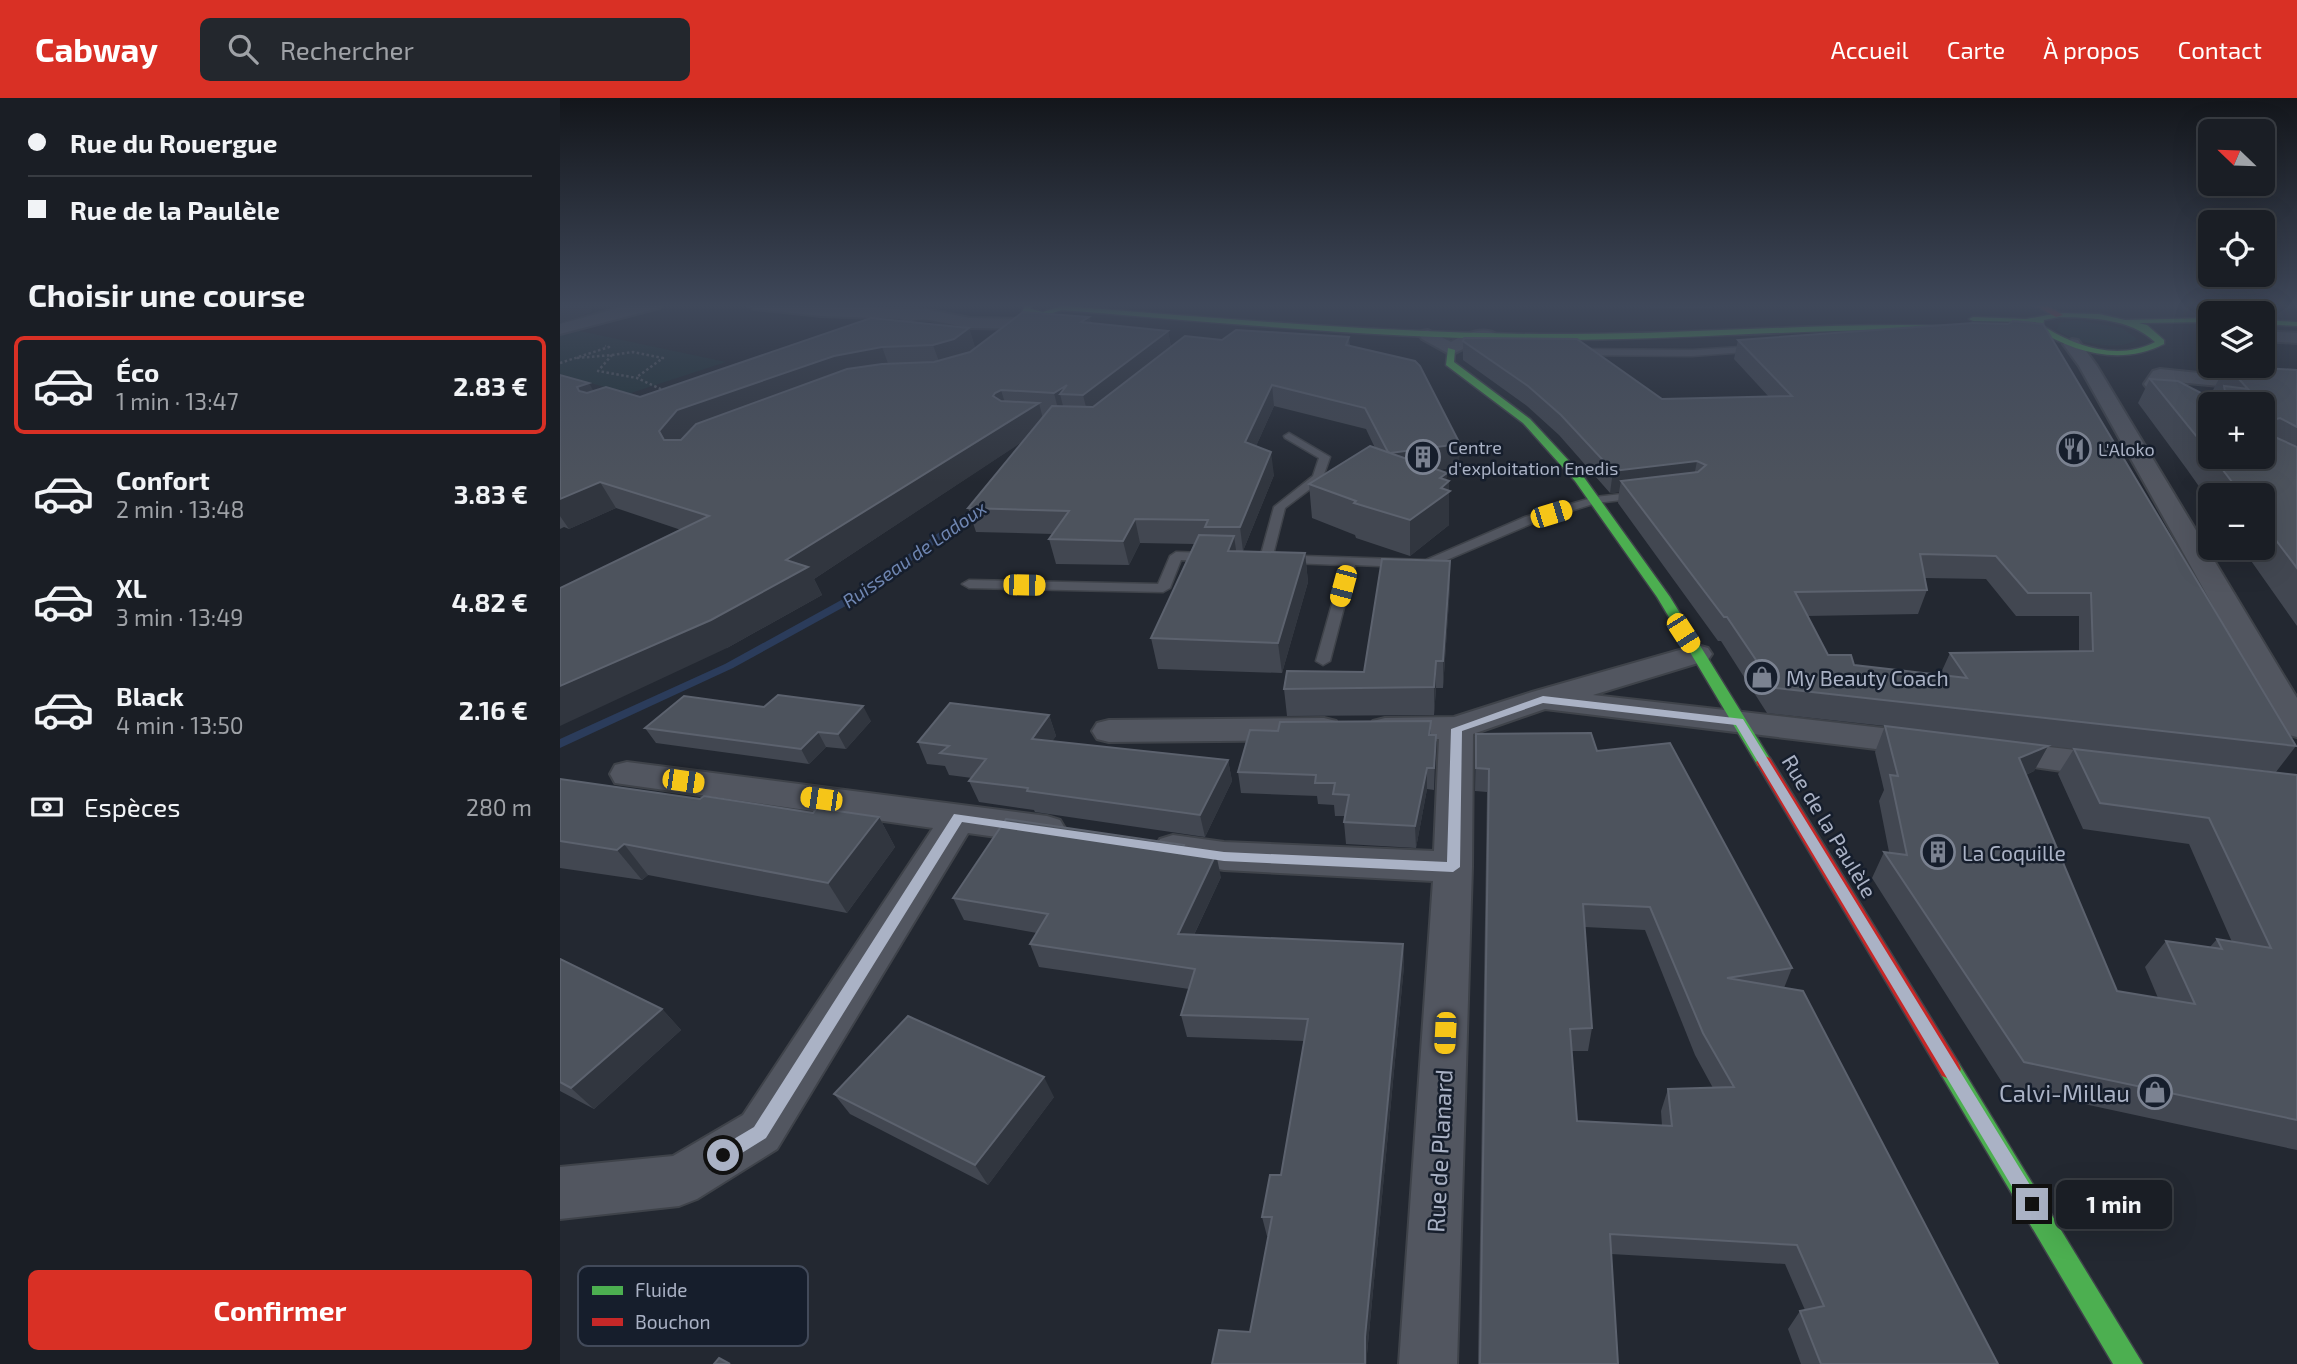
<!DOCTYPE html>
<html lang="fr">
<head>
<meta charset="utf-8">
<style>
	body { margin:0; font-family:"Exo 2",sans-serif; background:#23272d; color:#f1f3f6; height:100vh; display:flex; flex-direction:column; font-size:26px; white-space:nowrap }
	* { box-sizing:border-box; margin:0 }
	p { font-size:23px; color:#9fa2a7 }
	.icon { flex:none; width:38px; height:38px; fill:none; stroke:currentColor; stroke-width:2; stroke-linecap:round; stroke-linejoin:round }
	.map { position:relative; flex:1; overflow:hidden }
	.details { display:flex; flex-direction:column; background:#1a1e25; width:560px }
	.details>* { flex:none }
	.hud { display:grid; align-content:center; height:154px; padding:0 28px; background:#1a1e25 }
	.needle { width:46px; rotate:293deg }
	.tools { position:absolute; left:1638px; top:21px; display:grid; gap:14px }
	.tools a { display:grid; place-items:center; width:77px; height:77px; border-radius:10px; background:#1a1e25; box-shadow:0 7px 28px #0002,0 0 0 2px #383c42; font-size:35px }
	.end { position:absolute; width:32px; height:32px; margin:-16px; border:9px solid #aab2c5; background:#111; box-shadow:0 0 0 4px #111 }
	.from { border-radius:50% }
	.bubble { position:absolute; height:49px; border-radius:10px; background:#1a1e25; box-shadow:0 7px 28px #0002,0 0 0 2px #383c42; font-size:23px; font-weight:700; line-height:49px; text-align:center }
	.car { position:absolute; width:21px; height:42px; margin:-21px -10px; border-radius:9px; box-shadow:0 0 5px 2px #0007; background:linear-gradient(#f5c518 24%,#345 0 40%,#f5c518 0 76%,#345 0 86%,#f5c518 0) }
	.hud b { display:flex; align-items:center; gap:24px; height:66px; font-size:26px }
	.hud b+b { border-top:2px solid #383c42 }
	.hud i { width:18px; height:18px; background:#f1f3f6 }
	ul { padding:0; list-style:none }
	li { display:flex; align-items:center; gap:21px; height:98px; margin:0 14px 10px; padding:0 14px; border:4px solid transparent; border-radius:10px }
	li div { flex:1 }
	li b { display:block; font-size:26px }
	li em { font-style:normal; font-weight:700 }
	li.selected { border-color:#d93025 }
	li>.icon { width:63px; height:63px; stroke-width:1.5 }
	h2 { padding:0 28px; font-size:32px; line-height:84px }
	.pay { display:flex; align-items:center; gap:18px; height:77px; padding:0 28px; font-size:26px }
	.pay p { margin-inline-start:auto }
	.action { display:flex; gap:14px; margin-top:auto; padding:14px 28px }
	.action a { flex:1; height:80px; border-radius:10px; background:#d93025; color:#fff; font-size:28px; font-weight:700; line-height:80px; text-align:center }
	header { display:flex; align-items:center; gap:42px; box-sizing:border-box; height:98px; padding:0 35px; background:#d93025; color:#fff }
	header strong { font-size:33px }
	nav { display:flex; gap:38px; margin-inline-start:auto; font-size:24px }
	.search { width:490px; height:63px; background:#23272d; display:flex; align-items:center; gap:18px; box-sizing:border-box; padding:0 24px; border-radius:10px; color:#9fa2a7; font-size:26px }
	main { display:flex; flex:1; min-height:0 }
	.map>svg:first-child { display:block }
</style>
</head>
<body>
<header>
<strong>Cabway</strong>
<div class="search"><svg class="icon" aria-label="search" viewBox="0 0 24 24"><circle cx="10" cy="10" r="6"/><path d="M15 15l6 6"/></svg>Rechercher</div>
<nav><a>Accueil</a><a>Carte</a><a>À propos</a><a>Contact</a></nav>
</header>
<main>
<section class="details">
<div class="hud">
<b><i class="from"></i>Rue du Rouergue</b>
<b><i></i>Rue de la Paulèle</b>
</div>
<h2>Choisir une course</h2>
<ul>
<li class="selected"><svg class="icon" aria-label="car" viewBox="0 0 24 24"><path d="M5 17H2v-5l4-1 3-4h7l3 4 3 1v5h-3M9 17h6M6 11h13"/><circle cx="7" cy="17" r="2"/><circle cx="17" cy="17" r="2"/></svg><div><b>Éco</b><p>1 min · 13:47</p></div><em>2.83 €</em></li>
<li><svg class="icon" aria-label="car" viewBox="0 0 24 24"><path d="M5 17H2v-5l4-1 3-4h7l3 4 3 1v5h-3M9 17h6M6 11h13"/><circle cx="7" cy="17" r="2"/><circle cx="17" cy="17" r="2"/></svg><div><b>Confort</b><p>2 min · 13:48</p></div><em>3.83 €</em></li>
<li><svg class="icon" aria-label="car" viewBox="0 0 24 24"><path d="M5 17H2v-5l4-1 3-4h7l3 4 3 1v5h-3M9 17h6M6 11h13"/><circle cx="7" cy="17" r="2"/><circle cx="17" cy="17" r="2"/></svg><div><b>XL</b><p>3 min · 13:49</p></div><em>4.82 €</em></li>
<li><svg class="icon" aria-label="car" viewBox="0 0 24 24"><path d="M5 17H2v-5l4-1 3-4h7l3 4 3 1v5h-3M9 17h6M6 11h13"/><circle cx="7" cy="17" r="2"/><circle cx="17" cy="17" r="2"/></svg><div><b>Black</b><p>4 min · 13:50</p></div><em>2.16 €</em></li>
</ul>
<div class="pay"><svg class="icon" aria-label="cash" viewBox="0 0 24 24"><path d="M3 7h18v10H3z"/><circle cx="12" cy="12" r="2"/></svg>Espèces<p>280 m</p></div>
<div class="action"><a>Confirmer</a></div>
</section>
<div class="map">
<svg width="1737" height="1266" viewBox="0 0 1737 1266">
	<rect width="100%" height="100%" fill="#232831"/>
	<g fill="#203237">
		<path d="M1515,222l47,8 15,11c-16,14 -65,3 -80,-9l2,-7z"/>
		<polygon points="15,232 166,264 68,296 0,276 0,237"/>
	</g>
	<polygon fill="#2b3c5b" points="757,206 1194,206 1146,210"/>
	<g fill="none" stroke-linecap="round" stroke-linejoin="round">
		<g fill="#2b3c5b" fill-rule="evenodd">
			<polygon points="711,206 718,206 714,209"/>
			<polygon points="422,404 425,405 425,409 302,499 173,570 0,650 0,641 165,566 294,495"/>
		</g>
		<g stroke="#3f434a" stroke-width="3">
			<g id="lane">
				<polygon points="368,215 371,219 318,230 314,228"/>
				<polygon points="1196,248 1199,249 1199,253 1132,258 1016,257 1012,254 1016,251 1132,252"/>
				<polygon points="729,335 770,359 762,382 725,410 713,457 866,462 965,419 1035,399 1079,394 1085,397 1079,400 1036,405 973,425 868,470 795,467 770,563 763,567 756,563 783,467 706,464 700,460 714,409 753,378 759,360 725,340 724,338"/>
				<polygon points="616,454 648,455 654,459 648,463 621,462 610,490 603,494 409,490 402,486 409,482 598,486 610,458"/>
			</g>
		</g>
		<g stroke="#3f434a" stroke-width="4">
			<g id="street">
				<polygon points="73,206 101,206 99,210 0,236 0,226"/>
				<polygon points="186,206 369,212 410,220 465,221 474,226 465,231 410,230 369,222 261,218 194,211"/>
				<path d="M868,232l23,12c13,-8 35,-18 48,-6l-3,4 -21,3 -24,12 -29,-16 -3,-4 3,-4z"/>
				<polygon points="1703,233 1737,235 1737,245 1703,243"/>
				<polygon points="1512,241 1518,242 1537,268 1737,600 1737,639 1725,636 1720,628 1519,268 1503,246"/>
				<polygon points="1600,271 1658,277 1691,273 1701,279 1698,283 1670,289 1606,283 1625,302 1650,316 1650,331 1611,310 1587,290 1584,286 1593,273"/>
				<polygon points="1137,547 1148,550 1152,556 1148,562 1033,597 1366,635 1378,638 1383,646 1378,654 1366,657 985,611 913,636 912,769 897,1266 839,1266 873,783 664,772 600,761 594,751 600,741 613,737 664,744 874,753 879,641 825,642 813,639 808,631 813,623 825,620 894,619 972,594"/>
				<polygon points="764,620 776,623 781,631 776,639 764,642 549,644 537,641 532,633 537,625 549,622"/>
				<polygon points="1437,643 1550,656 1562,660 1567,668 1562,676 1550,680 1425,662 1420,654 1425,646"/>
				<polygon points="67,664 487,718 500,722 506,732 500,742 487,746 408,735 217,1051 137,1101 119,1108 0,1121 0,1069 113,1058 183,1017 373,730 55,685 50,676 55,667"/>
			</g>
		</g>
		<g stroke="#3f434a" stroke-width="3">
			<g id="fast">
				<path d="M466,206h6l-1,5 12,3 19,-6c169,13 339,29 508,28 144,0 286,-15 430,-6l4,2 -4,2c-144,-8 -286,7 -429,8 -170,0 -339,-16 -509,-30l-19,6 -21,-4z"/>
				<path d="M1499,215l40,1 26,6 85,-2v4l-71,1 8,2 17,15v4c-42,22 -89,9 -128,-15v-7l-63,-1 -4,-2 4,-2 53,2zM1499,219c34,1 70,1 96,25 -36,19 -79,5 -112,-16l1,-6z"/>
				<polygon points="1703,222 1737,224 1737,228 1703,226"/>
				<polygon points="888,250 895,252 894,264 970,321 1023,378 1110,499 1212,664 1210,668 1198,668 1097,499 1015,383 963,325 886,267"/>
				<polygon points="1390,961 1398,964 1583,1266 1553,1266 1382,978 1379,971 1382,964"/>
			</g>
		</g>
		<g stroke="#3f434a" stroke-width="3">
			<g id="jam">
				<polygon points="1473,206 1484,206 1503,217 1496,219"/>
				<polygon points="1204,658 1210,660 1398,964 1401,971 1398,978 1390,981 1382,978 1196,664"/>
			</g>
		</g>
		<g stroke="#545a62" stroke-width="2.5" stroke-dasharray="2.5 2.5" stroke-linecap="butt">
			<polyline points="1671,206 1687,207"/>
			<polyline points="52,257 73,254 103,260 77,279"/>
			<polyline points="17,260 52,257 38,273 77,280 105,293"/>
			<polyline points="0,265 49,249 45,248"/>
		</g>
		<use href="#lane" fill="#525660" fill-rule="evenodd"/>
		<use href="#street" fill="#525660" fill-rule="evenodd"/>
		<use href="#fast" fill="#4caf50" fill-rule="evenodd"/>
		<use href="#jam" fill="#c62828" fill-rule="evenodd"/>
	</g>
	<g fill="#424751" fill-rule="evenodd">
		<polygon points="529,219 531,225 608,233 611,249 662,242 789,239 790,248 899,369 877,372 887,375 886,382 889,383 889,427 850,458 796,440 795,437 752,420 749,386 815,350 806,331 714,308 696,348 714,377 683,453 745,455 748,484 722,575 598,571 591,540 634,446 580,445 569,467 496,466 489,441 493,436 416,434 408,410 463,343 254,481 262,497 167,550 121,432 56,410 9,431 4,429 0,431 0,277 33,293 80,299 409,230 415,250"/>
		<path d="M1413,225l323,423 -20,26 -304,-35 76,9 -14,25 -8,4 91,216 41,7 -13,-31 21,-26 44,6 7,-8 15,3 -43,-98 -106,-15 -25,-55 16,-25 223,26v375l-292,-63 -133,-209 12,-26h5l-10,-51 5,-11 -9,-38 10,-26 -118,-13 -46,-72h-3l-100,-138 1,-11 -9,1 -51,-58 -32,-29 -64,-46v-19l199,58 107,-2 -35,-38 4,-19zM1364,480l62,1 30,37h63v35l-129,2 -10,22 -86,-10 -26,-10 -21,-39 111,-2 9,-24z"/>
		<path d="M1666,268l71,4v256l-55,-78h21v-53h-53v7l-24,-34 -48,-65 12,-24 66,22 3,-5 -6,-6zM1650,306h53v53h-53z"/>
		<polygon points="890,463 890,488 883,590 876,590 874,617 727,618 724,591 804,574"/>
		<polygon points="204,609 311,623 286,651 266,649 249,666 96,645 85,630"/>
		<polygon points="489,617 496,638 492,643 668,662 672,683 645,739 475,714 474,712 419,704 409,683 412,680 389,677 385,668 367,666 358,644"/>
		<polygon points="871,623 871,637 876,637 874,692 867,691 856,750 786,746 784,724 785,718 775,718 774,707 758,706 757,698 681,695 678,674 718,633"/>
		<path d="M916,636l121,17 195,217 -8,20 214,376h-197l-13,-35 12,-18 5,-1 -20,-46 -174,-10 7,110h-140l9,-572 -12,-1zM1025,829l60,3 50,125 18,33 -45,1 -7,22 1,15 -85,-5 -5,-70h16l4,-23z"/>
		<polygon points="0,681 140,701 253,715 319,719 335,749 287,815 88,777 82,782 0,770"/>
		<polygon points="624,747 625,752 661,779 634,837 843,846 844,868 807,1256 807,1266 652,1266 690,1234 708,1138 707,1138 702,1119 721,1077 744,943 627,939 621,917 629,891 479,869 470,846 477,835 404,822 393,800"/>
		<polygon points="0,861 102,911 121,932 34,1011 0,993"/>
		<polygon points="274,996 494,999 428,1087 290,1016"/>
	</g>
	<g fill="#31363f">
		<polygon points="0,206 29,206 33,214 0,225"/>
		<polygon points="529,219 534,240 521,224"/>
		<polygon points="409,230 416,252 381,269 373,247"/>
		<polygon points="608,233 612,255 529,321 523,297"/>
		<polygon points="322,249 330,271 113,358 99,333 117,312 274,258"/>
		<polygon points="29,285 42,308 31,313 17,289"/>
		<polygon points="507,287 500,296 505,316 500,319 494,295"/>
		<polygon points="712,287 714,308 688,366 685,344"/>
		<polygon points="441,292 448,315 433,298 435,295"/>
		<polygon points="479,305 485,329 254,481 262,497 167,550 0,628 0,588 226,462"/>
		<polygon points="900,346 899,369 829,378 828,355"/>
		<polygon points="711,354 714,377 683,453 680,429"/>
		<polygon points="1137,363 1133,384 1061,383 1059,394 1050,395 1053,373"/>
		<polygon points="887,375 886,385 889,383 889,427 850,458 850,422 880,380"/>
		<polygon points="40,384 56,410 9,431 0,418 0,401"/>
		<polygon points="575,421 580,445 569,467 563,443"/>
		<polygon points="674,438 678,466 668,453"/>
		<polygon points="745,455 748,484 722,575 718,545"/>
		<polygon points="890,463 890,488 883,590 883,563"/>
		<polygon points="876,563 876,590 874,617 874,589"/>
		<polygon points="303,608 311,623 286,651 278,636"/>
		<polygon points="489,617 496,638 479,663 472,641"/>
		<polygon points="258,634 266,649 249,666 241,651"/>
		<polygon points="1488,648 1474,673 1445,686 1459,660"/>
		<polygon points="668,662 672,683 645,739 640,717"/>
		<polygon points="867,670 867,691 856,750 855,728"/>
		<polygon points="319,719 335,749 287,815 268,785"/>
		<polygon points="64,746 88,777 82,782 57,752"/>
		<polygon points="656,756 661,779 624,858 618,836"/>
		<polygon points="843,846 844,868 807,1256 807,1266 805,1266 805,1239"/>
		<polygon points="102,911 121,932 34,1011 11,990"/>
		<polygon points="484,979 494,999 428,1087 415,1067"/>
	</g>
	<g fill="#4d535d" stroke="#5c626e" stroke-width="2" fill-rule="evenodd">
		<polygon points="463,214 529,219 521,224 608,233 523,297 500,296 507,287 494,295 441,292 435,295 433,298 441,303 479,305 226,462 248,469 151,522 0,588 0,490 149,418 40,384 0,401 0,277 29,285 17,289 19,293 27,295 46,289 80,299 311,220 409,230 394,241 373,247 322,249 274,258 117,312 99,333 104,342 121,342 136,326 287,271 322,266 374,264 410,254"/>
		<path d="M1453,223l30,3 253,422 -521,-58 -48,-71h-3l-103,-136 77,-9 8,-7 -9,-4 -84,10 -52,-56 -33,-29 -65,-45 1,-3 113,1 85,60 130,-3 -54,-56 235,-17 35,1zM1360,456l76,2 32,37h63l2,58 -143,2 17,25 -113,-13 -3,-10h-23l-33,-63 132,-2z"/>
		<polygon points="676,232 789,239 786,247 855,263 860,268 900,346 830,355 828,354 805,310 712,287 685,344 711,354 680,429 645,429 648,422 575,421 563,443 489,441 509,413 408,410 492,308 533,309 625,238 662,242"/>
		<polygon points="1667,268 1737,272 1737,329 1720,320 1716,321 1716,330 1708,330 1708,336 1737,349 1737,470 1703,425 1703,397 1682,397 1653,359 1703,359 1703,306 1666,306 1667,305 1664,288 1688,291"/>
		<polygon points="1590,281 1618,283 1662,306 1650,306 1650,355"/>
		<polygon points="810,348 887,375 880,380 889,383 881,390 890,393 850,422 794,405 796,403 749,386"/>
		<polygon points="639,437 674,438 668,453 745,455 718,545 591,540"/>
		<polygon points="822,461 890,463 883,563 876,563 874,589 724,591 727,573 804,574"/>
		<polygon points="218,597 303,608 278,636 258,634 241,651 85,630 124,598 204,609"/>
		<polygon points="390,605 489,617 472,641 668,662 640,717 467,693 468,690 409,683 426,661 380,655 389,648 358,644"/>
		<polygon points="871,623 869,637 876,637 874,670 867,670 855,728 784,724 789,697 773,696 775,685 755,685 756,677 678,674 690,632 718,633 720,624"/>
		<polygon points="1325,628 1488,648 1459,660 1557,893 1635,906 1606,843 1662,851 1657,841 1711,850 1649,720 1540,705 1514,651 1737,677 1737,1022 1464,964 1324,754 1347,757 1330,677 1338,678"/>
		<path d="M1031,635l6,18 73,-8 122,225 -65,10 76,13 195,373h-177l-21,-53 24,-5 -27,-61 -187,-11 8,130h-138l9,-595 -13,-1v-34zM1023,806l67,3 53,126 31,54 -66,2 4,37 -95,-5 -7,-92 22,-1z"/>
		<polygon points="0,681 140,701 144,698 253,715 257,710 319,719 268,785 64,746 57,752 0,743"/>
		<polygon points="446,721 624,747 622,751 656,756 618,836 843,846 805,1239 805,1266 652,1266 659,1232 690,1234 712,1119 702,1119 710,1077 721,1077 748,921 621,917 635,871 470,846 488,816 393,800"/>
		<polygon points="0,861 102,911 11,990 0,984"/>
		<polygon points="348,918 484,979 415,1067 274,996"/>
		<polygon points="159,1260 170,1266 154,1266"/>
	</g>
	<linearGradient id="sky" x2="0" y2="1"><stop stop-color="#13161b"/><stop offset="0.54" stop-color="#3f485a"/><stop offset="1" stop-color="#3f485a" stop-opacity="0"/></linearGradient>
	<rect width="1737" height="384" fill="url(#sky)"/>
	<polygon fill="#aab2c5" points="983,598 1183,621 1478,1100 1481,1106 1478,1112 1472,1115 1466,1112 1176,627 983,605 902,633 900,769 893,774 664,763 402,724 206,1040 169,1063 163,1065 157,1063 155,1057 157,1051 194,1029 394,716 664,754 887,764 891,631"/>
	<defs>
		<g id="restaurant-ring" transform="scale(1.75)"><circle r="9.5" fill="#161e2c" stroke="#7b8291" stroke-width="1.5"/><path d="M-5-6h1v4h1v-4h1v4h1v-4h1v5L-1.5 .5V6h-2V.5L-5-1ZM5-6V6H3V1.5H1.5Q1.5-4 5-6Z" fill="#7b8291"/></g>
		<g id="building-ring" transform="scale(1.75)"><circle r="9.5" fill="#161e2c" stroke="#7b8291" stroke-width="1.5"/><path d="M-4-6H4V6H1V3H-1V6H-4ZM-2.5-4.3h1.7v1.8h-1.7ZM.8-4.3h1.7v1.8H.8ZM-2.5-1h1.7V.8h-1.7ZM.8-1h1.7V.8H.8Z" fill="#7b8291"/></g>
		<g id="shop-ring" transform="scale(1.75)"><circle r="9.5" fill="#161e2c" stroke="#7b8291" stroke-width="1.5"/><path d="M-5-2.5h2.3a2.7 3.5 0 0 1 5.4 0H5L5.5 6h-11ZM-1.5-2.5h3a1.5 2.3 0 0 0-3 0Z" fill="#7b8291"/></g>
	</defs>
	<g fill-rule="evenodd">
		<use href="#restaurant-ring" x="1514" y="351"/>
		<use href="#building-ring" x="863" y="359"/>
		<use href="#shop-ring" x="1202" y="579"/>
		<use href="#building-ring" x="1378" y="754"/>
		<use href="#shop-ring" x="1595" y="994"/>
	</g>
	<g text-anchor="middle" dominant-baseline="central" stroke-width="5" stroke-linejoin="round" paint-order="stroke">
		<g font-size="18" fill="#aab2c5" stroke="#161e2c" text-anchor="start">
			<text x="888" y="349">Centre<tspan x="888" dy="21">d'exploitation Enedis</tspan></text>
			<text x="1538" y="351">L'Aloko</text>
		</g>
		<g font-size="19" font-style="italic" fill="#6f86b2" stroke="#161e2c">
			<text transform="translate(354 456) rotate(-35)">Ruisseau de Ladoux</text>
		</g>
		<g font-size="21" fill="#aab2c5" stroke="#161e2c" text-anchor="start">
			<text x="1226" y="579">My Beauty Coach</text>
			<text x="1402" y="754">La Coquille</text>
		</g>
		<g font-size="21" fill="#aab2c5" stroke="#161e2c">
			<text transform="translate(1270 728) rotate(59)">Rue de la Paulèle</text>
		</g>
		<g font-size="24" fill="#aab2c5" stroke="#161e2c" text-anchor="end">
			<text x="1570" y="994">Calvi-Millau</text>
		</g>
		<g font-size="24" fill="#aab2c5" stroke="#161e2c">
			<text transform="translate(879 1053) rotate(-87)">Rue de Planard</text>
		</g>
	</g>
	<rect x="18" y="1168" width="230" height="80" rx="10" fill="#161e2c" stroke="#424a5a" stroke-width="2"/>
	<rect x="32" y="1188" width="31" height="9" fill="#4caf50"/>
	<rect x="32" y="1220" width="31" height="8" fill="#c62828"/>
	<g font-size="19" fill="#aab2c5">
		<text x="75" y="1199">Fluide</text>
		<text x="75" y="1231">Bouchon</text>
	</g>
</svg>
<div class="tools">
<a><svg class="needle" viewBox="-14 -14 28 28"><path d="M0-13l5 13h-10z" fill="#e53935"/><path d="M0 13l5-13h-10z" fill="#9fa2a7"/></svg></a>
<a><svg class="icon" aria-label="locate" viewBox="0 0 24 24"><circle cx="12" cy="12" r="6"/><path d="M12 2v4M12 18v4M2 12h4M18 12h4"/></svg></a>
<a><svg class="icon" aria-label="layers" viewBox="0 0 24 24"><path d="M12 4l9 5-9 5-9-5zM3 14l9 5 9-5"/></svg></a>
<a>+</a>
<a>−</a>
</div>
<i class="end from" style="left:163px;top:1057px"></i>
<i class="end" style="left:1472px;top:1106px"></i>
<div class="bubble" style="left:1496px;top:1082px;width:116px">1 min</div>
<i class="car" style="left:991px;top:416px;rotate:73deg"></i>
<i class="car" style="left:464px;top:487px;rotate:91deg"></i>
<i class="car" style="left:783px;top:488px;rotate:195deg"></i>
<i class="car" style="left:1123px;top:535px;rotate:147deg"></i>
<i class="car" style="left:123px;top:683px;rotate:98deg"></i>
<i class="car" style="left:261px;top:701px;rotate:278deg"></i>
<i class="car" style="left:885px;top:935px;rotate:183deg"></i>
</div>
</main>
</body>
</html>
